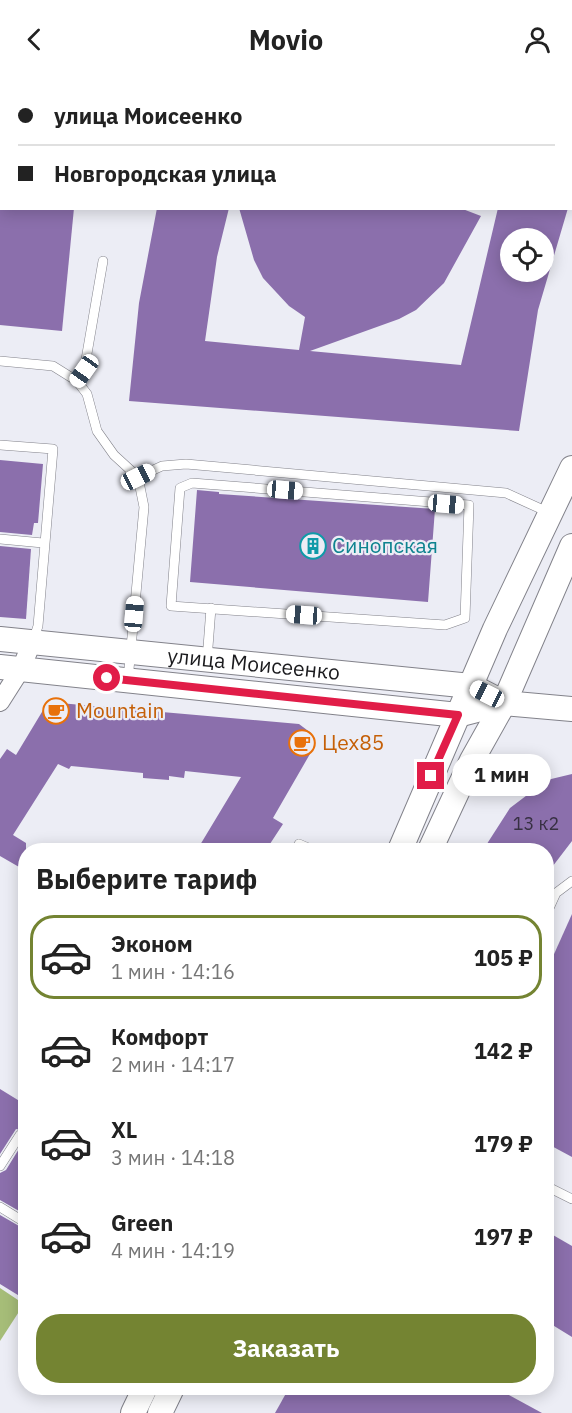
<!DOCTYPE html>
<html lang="ru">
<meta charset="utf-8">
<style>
:root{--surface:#fff;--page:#f6f6f6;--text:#222;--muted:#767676;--line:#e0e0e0;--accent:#748432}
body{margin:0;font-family:"IBM Plex Sans",sans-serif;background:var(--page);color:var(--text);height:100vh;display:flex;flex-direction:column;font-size:22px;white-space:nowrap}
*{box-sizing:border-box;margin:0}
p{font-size:20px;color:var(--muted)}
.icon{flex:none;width:33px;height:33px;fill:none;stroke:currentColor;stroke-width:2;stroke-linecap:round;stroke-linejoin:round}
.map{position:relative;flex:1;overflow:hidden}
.side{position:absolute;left:18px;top:765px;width:536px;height:552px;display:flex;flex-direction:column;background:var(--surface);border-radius:24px;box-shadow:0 3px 15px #0003}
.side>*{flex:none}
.guide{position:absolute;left:0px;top:0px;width:573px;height:132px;box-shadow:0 3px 15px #0003;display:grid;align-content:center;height:132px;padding:0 18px;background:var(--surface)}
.buttons{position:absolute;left:500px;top:150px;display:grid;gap:12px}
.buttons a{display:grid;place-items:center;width:54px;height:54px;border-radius:50%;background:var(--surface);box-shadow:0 3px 15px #0003;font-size:30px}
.end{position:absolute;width:27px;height:27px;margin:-14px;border:8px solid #e11d48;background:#fff;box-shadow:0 0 0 3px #fff}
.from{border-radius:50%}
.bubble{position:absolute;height:42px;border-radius:21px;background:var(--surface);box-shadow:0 3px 15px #0003;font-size:20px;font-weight:700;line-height:42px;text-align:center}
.car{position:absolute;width:18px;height:36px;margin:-18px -9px;border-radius:8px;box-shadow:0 0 4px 2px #0007;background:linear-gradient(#fff 24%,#345 0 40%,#fff 0 76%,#345 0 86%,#fff 0)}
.guide b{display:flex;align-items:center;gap:21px;height:57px;font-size:22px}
.guide b+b{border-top:2px solid var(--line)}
.guide i{width:15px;height:15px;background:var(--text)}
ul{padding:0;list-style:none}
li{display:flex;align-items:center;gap:18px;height:84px;margin:0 12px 9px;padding:0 6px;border:3px solid transparent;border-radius:24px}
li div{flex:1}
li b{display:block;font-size:22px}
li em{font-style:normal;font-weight:700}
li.active{border-color:var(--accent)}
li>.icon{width:54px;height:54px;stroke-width:1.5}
h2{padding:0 18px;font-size:27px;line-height:72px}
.button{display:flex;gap:12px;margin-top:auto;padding:12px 18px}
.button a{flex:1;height:69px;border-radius:24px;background:var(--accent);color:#fff;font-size:24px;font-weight:700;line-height:69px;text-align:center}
header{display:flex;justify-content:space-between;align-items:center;height:78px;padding:0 18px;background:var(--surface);font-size:27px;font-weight:700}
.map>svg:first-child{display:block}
.forest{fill:#a6bd78}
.building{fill:#8b6fac;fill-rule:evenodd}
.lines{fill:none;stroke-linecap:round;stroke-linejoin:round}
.service-casing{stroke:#82828a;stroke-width:10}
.minor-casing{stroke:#82828a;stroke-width:20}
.tertiary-casing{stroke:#82828a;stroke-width:26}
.service{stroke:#fff;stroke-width:9}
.minor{stroke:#fff;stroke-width:18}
.tertiary{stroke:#fff;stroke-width:24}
.route{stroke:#e11d48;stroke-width:8}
.labels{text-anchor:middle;stroke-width:4.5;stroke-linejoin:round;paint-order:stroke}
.number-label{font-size:18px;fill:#373042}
.culture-label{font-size:21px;fill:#0d838f;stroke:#ecedf5;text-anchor:start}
.street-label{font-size:21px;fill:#1b1b1e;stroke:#ecedf5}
.food-label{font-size:21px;fill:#c56008;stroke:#ecedf5;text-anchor:start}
</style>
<header><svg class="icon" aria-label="back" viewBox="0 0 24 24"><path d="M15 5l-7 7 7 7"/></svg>Movio<svg class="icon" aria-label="person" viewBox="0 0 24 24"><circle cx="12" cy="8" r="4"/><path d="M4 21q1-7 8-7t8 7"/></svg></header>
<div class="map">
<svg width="572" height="1335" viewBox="0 0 572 1335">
<rect width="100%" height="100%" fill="#ecedf5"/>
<path class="forest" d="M 0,1210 L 24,1226 L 0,1263 Z"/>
<g class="building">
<path d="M 0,130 L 74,130 L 62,253 L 0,247 Z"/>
<path d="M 157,130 L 229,130 L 217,179 L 205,263 L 299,272 L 305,239 L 289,228 L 263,200 L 254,182 L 239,130 L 460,130 L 481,138 L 444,205 L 416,232 L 399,241 L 310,273 L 461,287 L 498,130 L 568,130 L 538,232 L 519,353 L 129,323 L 139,225 ZM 510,160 L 543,160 L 543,194 L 510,194 Z"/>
<path d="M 0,382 L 43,386 L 38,445 L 34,445 L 32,457 L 0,454 Z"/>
<path d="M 197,412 L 219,414 L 219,416 L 435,431 L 428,524 L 190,504 Z"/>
<path d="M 0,468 L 31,471 L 26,541 L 0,539 Z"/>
<path d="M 48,624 L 299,646 L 311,655 L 314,669 L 273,740 L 283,746 L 266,772 L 197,772 L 241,699 L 185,693 L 184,700 L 169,698 L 169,702 L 143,700 L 143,695 L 71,688 L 69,691 L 58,686 L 13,757 L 26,765 L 26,793 L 0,778 L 0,681 L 7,671 L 16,677 Z"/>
<path d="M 572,696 L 572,763 L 546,797 L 546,772 L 483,772 L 510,730 L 547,702 Z"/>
<path d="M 572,836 L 572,1079 L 546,1065 L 546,894 Z"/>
<path d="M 0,1011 L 26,1027 L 26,1053 L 16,1051 L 0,1076 Z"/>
<path d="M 22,1066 L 26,1068 L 26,1137 L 0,1122 L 0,1095 L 6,1092 Z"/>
<path d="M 0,1137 L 26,1152 L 26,1222 L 0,1206 Z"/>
<path d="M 546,1153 L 572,1168 L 572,1259 L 546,1243 Z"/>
<path d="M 289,1310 L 496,1310 L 542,1335 L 275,1335 Z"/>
</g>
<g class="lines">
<g class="service-casing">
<g id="service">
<path d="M 0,283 L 53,288 L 77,303 L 87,316 L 97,353 L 114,377 L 138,399 L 144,429 L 128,602"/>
<path d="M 77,303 L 84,293 L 103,183"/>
<path d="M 0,367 L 53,371 L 38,548 L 33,563"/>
<path d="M 138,399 L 162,388 L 186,386 L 506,415 L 550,435"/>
<path d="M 192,405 L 469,427 L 465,540 L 445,547 L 171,528 L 180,410 Z"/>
<path d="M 0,461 L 43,465"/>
<path d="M 207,582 L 211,530"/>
<path d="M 296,772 L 299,766 L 313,772"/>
<path d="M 546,837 L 556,815 L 572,803"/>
<path d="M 0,1088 L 20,1057 L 26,1061"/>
<path d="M 546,1108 L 572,1121"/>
<path d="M 0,1129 L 26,1145"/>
</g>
</g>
<g class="minor-casing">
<path id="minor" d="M 0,624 L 21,591 L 32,564"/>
</g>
<g class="tertiary-casing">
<g id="tertiary">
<path id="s1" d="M 0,561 L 471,608 L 504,625"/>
<path d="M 0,589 L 458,637 L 504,625 L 572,631"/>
<path d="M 400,772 L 495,551 L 572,390"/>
<path d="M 430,772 L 472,682 L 504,625 L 572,468"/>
<path d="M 133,1335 L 145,1310"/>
<path d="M 160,1335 L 172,1310"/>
</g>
</g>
<use href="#service" class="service"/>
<use href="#minor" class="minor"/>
<use href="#tertiary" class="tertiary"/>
</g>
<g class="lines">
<path class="route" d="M 107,600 L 458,637 L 431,698"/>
</g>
<defs>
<g id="building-ring" transform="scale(1.35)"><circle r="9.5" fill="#ecedf5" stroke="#0f9aa8" stroke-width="1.5"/><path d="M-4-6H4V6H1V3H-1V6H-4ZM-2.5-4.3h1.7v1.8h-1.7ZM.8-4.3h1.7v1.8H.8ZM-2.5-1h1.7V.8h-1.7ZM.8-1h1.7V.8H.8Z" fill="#0f9aa8"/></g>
<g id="cafe-ring" transform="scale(1.35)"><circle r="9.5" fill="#ecedf5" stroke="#e8710a" stroke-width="1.5"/><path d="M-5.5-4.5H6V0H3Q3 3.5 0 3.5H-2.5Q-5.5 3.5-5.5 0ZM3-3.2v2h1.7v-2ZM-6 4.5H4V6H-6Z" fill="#e8710a"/></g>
</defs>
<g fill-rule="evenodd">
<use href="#building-ring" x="313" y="468"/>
<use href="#cafe-ring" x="56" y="633"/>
<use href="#cafe-ring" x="302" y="665"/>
</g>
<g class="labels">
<g class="number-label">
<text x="536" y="752">13 к2</text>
</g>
<g class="culture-label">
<text x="332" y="475">Синопская</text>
</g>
<g class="street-label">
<text dy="7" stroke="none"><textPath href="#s1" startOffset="255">улица Моисеенко</textPath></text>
</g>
<g class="food-label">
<text x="76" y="640">Mountain</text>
<text x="322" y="672">Цех85</text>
</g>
</g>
</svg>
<div class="buttons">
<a><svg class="icon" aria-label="locate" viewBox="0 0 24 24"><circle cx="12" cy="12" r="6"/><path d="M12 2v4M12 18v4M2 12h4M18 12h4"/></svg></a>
</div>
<i class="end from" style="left:107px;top:600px"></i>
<i class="end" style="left:431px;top:698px"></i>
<div class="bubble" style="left:452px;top:676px;width:99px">1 мин</div>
<i class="car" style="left:84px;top:293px;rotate:215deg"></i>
<i class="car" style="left:138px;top:399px;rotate:64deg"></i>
<i class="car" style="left:285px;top:412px;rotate:95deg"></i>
<i class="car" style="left:446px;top:426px;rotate:95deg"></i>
<i class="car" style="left:134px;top:536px;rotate:5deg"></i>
<i class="car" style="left:304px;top:537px;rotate:274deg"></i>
<i class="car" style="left:487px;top:616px;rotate:297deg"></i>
<div class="guide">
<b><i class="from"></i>улица Моисеенко</b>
<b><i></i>Новгородская улица</b>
</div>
<section class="side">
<h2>Выберите тариф</h2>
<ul>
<li class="active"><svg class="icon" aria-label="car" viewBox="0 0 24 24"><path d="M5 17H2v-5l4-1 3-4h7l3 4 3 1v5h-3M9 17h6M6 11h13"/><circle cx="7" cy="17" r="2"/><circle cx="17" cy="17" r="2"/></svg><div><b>Эконом</b><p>1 мин · 14:16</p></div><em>105 ₽</em></li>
<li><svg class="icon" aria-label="car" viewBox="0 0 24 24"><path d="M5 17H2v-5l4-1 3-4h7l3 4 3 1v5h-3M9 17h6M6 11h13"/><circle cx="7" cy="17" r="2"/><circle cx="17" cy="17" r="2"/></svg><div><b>Комфорт</b><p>2 мин · 14:17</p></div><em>142 ₽</em></li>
<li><svg class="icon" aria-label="car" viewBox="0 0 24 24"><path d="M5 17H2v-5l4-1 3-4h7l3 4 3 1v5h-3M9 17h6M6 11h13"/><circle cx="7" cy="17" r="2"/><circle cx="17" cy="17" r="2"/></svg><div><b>XL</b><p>3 мин · 14:18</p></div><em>179 ₽</em></li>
<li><svg class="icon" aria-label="car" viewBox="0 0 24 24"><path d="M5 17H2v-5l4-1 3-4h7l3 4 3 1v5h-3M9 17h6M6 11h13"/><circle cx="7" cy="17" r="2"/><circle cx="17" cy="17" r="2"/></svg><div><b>Green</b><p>4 мин · 14:19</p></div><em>197 ₽</em></li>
</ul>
<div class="button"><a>Заказать</a></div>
</section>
</div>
